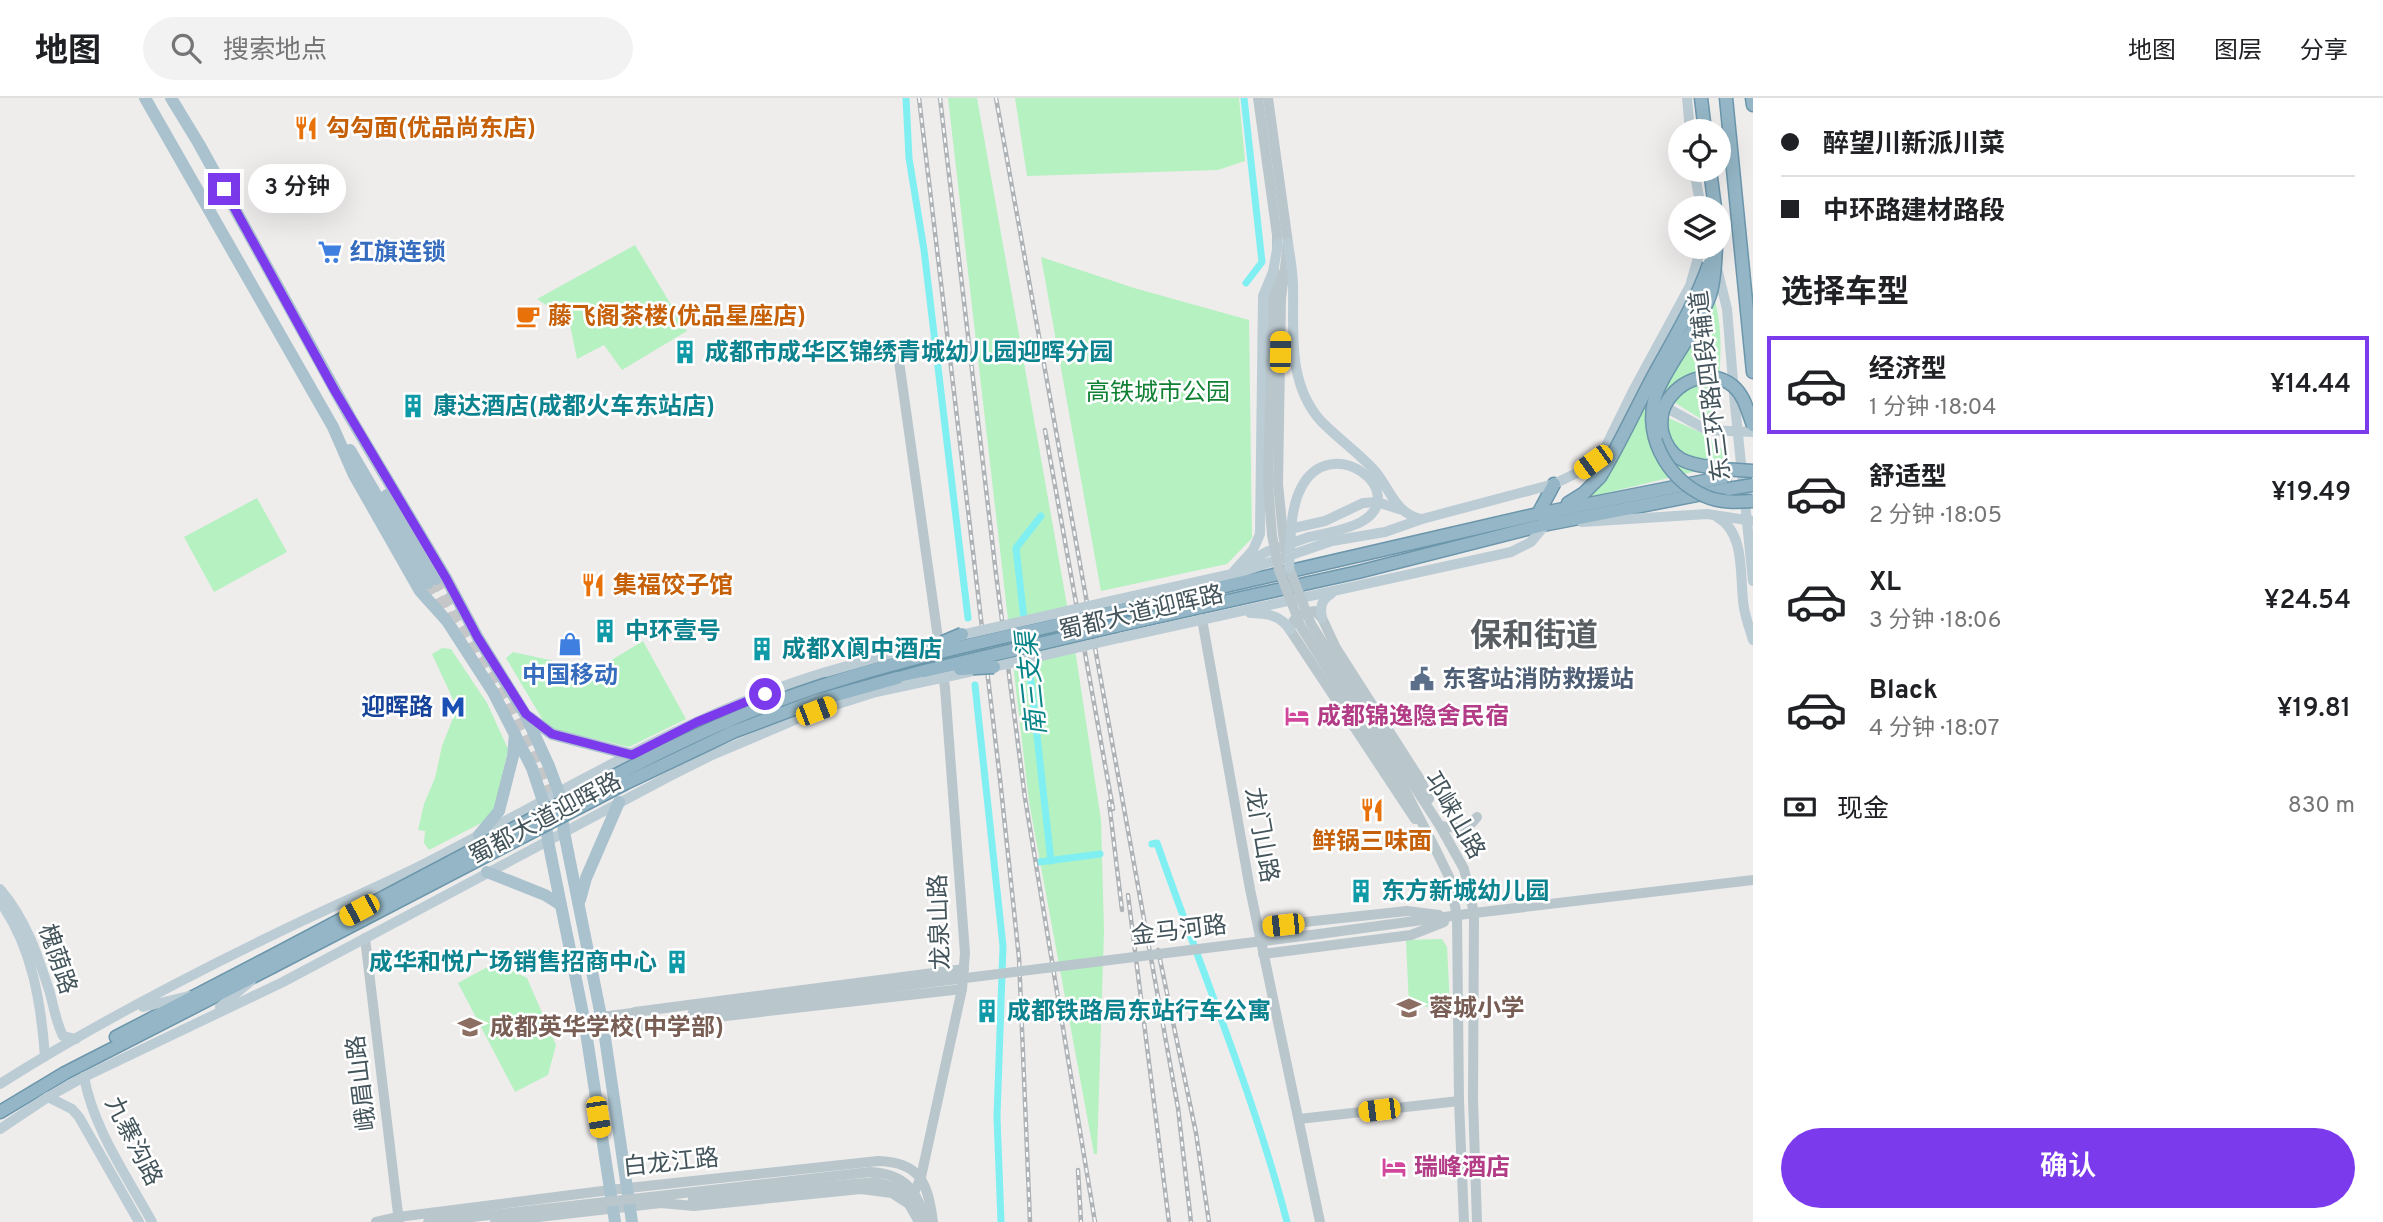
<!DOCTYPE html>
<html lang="zh">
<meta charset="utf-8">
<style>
:root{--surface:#fff;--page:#f2f2f2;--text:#202124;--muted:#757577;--line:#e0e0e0;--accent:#7c3aed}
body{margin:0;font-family:Overpass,"Noto Sans SC",sans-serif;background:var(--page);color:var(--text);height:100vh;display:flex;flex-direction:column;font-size:26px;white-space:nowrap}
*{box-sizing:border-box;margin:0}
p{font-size:23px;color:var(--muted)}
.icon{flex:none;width:38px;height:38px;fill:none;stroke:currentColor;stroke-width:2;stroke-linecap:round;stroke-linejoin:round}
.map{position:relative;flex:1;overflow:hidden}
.panel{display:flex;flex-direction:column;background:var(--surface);width:630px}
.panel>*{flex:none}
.top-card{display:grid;align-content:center;height:154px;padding:0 28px;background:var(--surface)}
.fabs{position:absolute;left:1668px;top:21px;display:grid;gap:14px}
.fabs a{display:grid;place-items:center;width:63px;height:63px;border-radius:50%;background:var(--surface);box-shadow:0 7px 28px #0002;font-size:35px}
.end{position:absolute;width:32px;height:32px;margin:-16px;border:9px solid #7c3aed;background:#fff;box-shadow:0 0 0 4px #fff}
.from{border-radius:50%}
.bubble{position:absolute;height:49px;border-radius:24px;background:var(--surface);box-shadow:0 7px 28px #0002;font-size:23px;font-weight:600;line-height:49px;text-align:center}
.car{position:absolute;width:21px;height:42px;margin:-21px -10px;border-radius:9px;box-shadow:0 0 5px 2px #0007;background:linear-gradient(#f5c518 24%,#345 0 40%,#f5c518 0 76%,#345 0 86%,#f5c518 0)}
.top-card b{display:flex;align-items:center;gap:24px;height:66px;font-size:26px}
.top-card b+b{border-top:2px solid var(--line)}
.top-card i{width:18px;height:18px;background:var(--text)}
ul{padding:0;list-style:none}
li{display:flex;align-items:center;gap:21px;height:98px;margin:0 14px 10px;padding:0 14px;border:4px solid transparent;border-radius:0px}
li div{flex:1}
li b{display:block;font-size:26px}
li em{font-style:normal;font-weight:600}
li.selected{border-color:var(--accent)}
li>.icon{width:63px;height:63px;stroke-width:1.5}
h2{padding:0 28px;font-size:32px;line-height:84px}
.pay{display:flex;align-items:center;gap:18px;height:77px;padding:0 28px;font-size:26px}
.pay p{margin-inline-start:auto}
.button{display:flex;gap:14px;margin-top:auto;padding:14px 28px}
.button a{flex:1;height:80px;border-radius:42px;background:var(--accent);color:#fff;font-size:28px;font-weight:600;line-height:80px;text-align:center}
header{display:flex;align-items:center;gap:42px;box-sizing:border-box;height:98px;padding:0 35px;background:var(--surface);border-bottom:2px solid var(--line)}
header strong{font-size:33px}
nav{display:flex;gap:38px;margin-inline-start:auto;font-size:24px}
.search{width:490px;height:63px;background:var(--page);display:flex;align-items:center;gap:18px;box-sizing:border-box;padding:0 24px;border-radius:38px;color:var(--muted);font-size:26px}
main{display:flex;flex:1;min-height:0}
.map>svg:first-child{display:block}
.green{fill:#b6f1c1}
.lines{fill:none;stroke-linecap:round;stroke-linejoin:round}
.canal{stroke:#80eff1;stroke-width:7}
.primary-tunnel{stroke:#c4c6c8;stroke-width:12;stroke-dasharray:12 6;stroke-linecap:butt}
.trunk-casing{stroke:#6b96ab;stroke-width:15}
.tertiary{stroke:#b9c7cd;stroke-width:10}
.secondary{stroke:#bbccd5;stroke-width:10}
.primary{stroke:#a9c2ce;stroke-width:12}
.trunk{stroke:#94b6c6;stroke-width:12}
.rail-casing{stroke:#aeb3b7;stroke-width:4.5}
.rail{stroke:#fff;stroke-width:2;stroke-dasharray:5;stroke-linecap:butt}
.trunk-bridge-casing{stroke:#6b96ab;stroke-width:15;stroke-linecap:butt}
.tertiary-bridge{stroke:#b9c7cd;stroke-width:10}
.secondary-bridge{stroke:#bbccd5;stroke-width:10}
.trunk-bridge{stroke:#94b6c6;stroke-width:12}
.route{stroke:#7c3aed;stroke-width:9}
.labels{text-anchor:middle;stroke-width:5;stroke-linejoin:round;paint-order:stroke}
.food-label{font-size:24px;font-weight:bold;fill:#c56008;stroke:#fff;text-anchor:start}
.shop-label{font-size:24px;font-weight:bold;fill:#366cbe;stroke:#fff;text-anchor:start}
.culture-label{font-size:24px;font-weight:bold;fill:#0d838f;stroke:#fff;text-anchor:start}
.street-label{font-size:24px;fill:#43545b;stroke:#fff}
.park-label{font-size:24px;fill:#108033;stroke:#fff}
.service-label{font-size:24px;font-weight:bold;fill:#4e5e75;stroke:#fff;text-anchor:start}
.transit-label{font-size:24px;font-weight:bold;fill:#164399;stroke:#fff;text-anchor:end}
.hotel-label{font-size:24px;font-weight:bold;fill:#b23c85;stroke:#fff;text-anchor:start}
.education-label{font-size:24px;font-weight:bold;fill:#785e54;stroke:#fff;text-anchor:start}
.water-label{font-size:26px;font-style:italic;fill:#068487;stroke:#fff}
.district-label{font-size:32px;font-weight:bold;fill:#585e62;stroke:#fff}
</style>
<header>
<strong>地图</strong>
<div class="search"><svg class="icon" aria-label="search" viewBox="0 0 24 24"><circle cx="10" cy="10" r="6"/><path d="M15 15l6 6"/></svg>搜索地点</div>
<nav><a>地图</a><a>图层</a><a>分享</a></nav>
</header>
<main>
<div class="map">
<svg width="1753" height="1124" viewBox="0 0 1753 1124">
<rect width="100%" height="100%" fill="#efecec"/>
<g class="green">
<path d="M 948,0 L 977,0 L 1076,558 L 1101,722 L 1104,833 L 1097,1056 L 1094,1056 L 1029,704 Z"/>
<path d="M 1015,0 L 1239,0 L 1245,63 L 1218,72 L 1027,78 Z"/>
<path d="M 635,147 L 687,233 L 622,272 L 604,247 L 577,261 L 569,222 L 537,201 Z"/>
<path d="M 1041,159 L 1134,190 L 1249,222 L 1252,440 L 1227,466 L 1101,493 Z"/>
<path d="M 1704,196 L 1714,199 C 1725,238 1720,276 1715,315 L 1708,321 L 1701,321 L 1653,291 L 1693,201 Z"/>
<path d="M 1644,309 L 1702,335 L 1723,352 L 1727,363 C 1687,366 1687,359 1658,335 L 1697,373 L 1590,399 L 1603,384 L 1618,361 Z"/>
<path d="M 257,400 L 287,454 L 214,494 L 184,439 Z"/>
<path d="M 643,543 L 686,621 L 629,649 L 554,631 L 544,624 L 506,560 L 513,554 L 595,572 Z"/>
<path d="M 442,550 L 451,551 L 487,605 L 508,651 L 494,713 L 487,722 L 429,752 L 424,745 L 425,733 L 418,732 L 424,706 L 435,680 L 442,648 L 457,610 L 432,556 Z"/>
<path d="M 1442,841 L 1447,849 L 1450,908 L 1409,909 L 1406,842 Z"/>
<path d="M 495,865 L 527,880 L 556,947 L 548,977 L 515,994 L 458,885 Z"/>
</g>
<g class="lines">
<g class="canal">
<path d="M 906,0 L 909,60 L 924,152 L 968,520"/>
<path d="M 1244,0 L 1262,164 L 1246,185"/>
<path d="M 1041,418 L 1016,450 L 1051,763"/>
<path d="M 975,587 L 1003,848 L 997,1019 L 1001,1124"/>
<path d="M 1152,746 L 1157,745 C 1201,872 1253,994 1287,1124"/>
<path d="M 1039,764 L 1100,756"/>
</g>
<g class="primary-tunnel">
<path d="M 436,481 C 479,554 529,625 552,707"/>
<path d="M 428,485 L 449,521"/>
</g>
<g class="trunk-casing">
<g id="trunk">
<path d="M 1701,0 L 1705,33"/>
<path d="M 1726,0 L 1753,274"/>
<path d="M 1752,0 L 1753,7"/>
<path d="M 1710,72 L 1715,110"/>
<path d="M 1662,334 C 1671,367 1693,366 1723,371"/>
<path d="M 1568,405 L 1584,395 L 1600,379"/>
<path d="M 1538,416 L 1554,386"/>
<path d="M 1113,514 L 1538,416 L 1725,379"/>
<path d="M 1116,528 L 1358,474 L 1543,427 L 1728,391"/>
<path d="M 888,583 L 924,573"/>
<path d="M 116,939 L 268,860"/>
<path d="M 0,1014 L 65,975 L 272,869"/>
</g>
</g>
<g class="tertiary">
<path d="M 1258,0 L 1277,137 L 1277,152"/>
<path d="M 1268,0 L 1288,145 L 1281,201"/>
<path d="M 1273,201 L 1275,174"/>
<path d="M 899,263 L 945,590 L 965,855 L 962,891 L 921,1079 L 909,1106"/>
<path d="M 1202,521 L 1250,791 L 1320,1124"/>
<path d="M 1355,597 L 1440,728 L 1464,771 L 1474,815 L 1473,1001 L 1477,1124"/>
<path d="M 1348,603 L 1403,688 L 1435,750 L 1450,781 L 1457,819 L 1459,1003 L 1464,1124"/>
<path d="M 1415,721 L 1290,532 C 1293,518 1301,515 1315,513 L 1322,520 L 1336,550 L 1421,683 L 1429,701"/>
<path d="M 1440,728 C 1457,730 1466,734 1477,719"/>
<path d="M 1258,829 L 1407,813 L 1439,817"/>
<path d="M 1319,836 L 1474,815 L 1753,782"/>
<path d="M 365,840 L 399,1124"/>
<path d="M 1263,856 L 1411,837 L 1444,824"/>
<path d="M 635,914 L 964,871"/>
<path d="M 601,919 L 640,914"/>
<path d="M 629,929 L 962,891"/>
<path d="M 604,933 L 634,928"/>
<path d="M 1299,1021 L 1459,1003"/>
<path d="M 376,1124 L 398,1119 L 610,1092 L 878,1063 C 921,1064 928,1086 933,1124"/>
<path d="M 495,1124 L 661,1105 L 694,1108 L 861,1091 L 892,1095 L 909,1106 L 919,1124"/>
</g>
<g class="secondary">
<path d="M 1687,0 L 1690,33"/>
<path d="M 1694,72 L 1701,110"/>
<path d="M 1288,145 C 1290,159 1293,174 1293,188 C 1294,234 1287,284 1320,322 C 1337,340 1358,354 1375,373 C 1390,391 1396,417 1422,421"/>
<path d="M 1717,170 L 1727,211 L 1735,307 L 1753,483"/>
<path d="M 1658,305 L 1707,332 L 1753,334"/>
<path d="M 1717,419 C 1747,435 1739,482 1744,510 C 1746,521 1750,532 1753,542"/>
<path d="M 1582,424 L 1707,416 L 1753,423"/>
<path d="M 1285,432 L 1325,423 L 1363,405 L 1377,404 L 1402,412"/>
<path d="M 1245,467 L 1266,454 L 1309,439"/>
<path d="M 1234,473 L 1253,452 L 1260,436 L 1263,198 L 1273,174 L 1278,146"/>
<path d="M 1111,503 L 1241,474 L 1332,443 L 1385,434 L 1422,421 L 1554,386 L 1581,373 L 1593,364 L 1605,350 L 1633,293 L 1690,188 L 1701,149"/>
<path d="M 1250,515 C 1267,516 1280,516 1290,532"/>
<path d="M 1322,520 C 1320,509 1321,502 1331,496"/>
<path d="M 1119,540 L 1511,454 L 1531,444 L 1545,427"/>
<path d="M 0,791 C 26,821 38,858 50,895 C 54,910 56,924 63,938 L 76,941"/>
<path d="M 0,804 C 32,848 41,905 45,958"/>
<path d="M 143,909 L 189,898"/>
<path d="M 220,909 L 251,883"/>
<path d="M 84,979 C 94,1032 127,1078 152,1124"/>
<path d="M 0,986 C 96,925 199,872 302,823 C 342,804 382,787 422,767 C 554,700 683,617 826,574"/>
<path d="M 48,999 L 72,1011 L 79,1019 L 139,1124"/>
<path d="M 0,1031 L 48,999 L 84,979 L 283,884 L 668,679 L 710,658 L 816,613"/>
</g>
<g class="primary">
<path d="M 145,0 L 333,329 L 354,377 L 420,493 L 447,523 L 493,594 L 532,670 L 543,703 L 548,743 L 584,921 L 615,1124"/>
<path d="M 171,0 L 199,46 L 350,319 L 446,480 L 478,540 L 525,616 L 549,668 L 559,695 L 564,734 L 604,933 L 632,1124"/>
<path d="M 350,352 L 428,485"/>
<path d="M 387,397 L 436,481"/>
<path d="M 529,619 L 552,636 L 632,657"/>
<path d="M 479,737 L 499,713 L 513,658 L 515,636"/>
<path d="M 487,774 L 545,797 L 561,807"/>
<path d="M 580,802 L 586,780 L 619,704"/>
</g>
<use href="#trunk" class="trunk"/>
<g class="rail-casing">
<g id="rail">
<path d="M 919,0 L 1000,681 L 1019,860 L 1030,1124"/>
<path d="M 940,0 L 996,476 L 1025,700 L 1095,1124"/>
<path d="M 996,0 L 1178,1010 L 1191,1124"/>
<path d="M 1045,332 L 1113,711"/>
<path d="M 1109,704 L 1122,812"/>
<path d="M 1128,797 L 1169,1124"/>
<path d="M 1158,852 L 1196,1035 L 1209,1124"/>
<path d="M 1078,1072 L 1081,1124"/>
</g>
</g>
<use href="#rail" class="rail"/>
<g class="trunk-bridge-casing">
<g id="trunk-bridge">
<path d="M 1716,149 C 1715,164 1715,182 1710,197 C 1698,231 1673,258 1658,291 C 1640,333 1666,381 1705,398 C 1720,405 1737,404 1753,403"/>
<path d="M 1662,334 C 1661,327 1661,319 1663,312 C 1673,284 1709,268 1733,288 C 1744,297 1748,314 1753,327"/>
<path d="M 1723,371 L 1753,373"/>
<path d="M 1600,379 C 1621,344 1637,308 1656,273 C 1676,237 1696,204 1709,166"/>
<path d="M 1728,391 L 1753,387"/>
<path d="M 929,550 L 962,536"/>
<path d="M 960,571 L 994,569"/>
<path d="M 924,573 L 1116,528"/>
<path d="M 268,860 C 366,808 464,756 562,705 C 629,670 697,634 767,607 C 879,564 997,541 1113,514"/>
<path d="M 272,869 L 626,685 L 733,634 L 815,603 L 897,580"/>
</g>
</g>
<g class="tertiary-bridge">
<path d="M 1273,201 L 1268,385 L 1272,437 L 1279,472 L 1301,529 L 1348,603"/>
<path d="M 1281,201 L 1278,386 L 1283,436 L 1289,470 L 1311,526 L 1355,597"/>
<path d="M 693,914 L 1319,836"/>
<path d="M 693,1101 L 876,1084 L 904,1092 L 911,1099"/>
<path d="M 428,1124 L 870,1074 C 905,1076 917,1092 926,1124"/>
</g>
<g class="secondary-bridge">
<path d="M 1289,470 C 1291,445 1289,413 1301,390 C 1331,331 1413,395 1361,424 C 1346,432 1326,435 1309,439"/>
<path d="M 957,538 L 1111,503"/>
<path d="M 989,570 L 1119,540"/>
<path d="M 826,574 L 938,542"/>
<path d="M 816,613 L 876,594 L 969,574"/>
</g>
<use href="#trunk-bridge" class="trunk-bridge"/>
</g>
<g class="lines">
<path class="route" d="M 224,91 L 335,293 L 446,480 L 478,540 L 526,616 L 552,636 L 632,657 L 697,624 L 765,596"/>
</g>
<defs>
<g id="restaurant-bare" transform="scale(1.89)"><path d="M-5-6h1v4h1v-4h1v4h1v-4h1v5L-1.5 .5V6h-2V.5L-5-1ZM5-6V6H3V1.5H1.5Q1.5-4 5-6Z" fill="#e8710a" stroke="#fff" stroke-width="2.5" paint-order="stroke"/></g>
<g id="supermarket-bare" transform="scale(1.89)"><path d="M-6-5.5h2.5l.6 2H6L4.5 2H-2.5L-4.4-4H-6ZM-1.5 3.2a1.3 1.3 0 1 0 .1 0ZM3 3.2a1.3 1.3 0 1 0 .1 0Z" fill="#3f7fe0" stroke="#fff" stroke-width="2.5" paint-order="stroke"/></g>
<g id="cafe-bare" transform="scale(1.89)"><path d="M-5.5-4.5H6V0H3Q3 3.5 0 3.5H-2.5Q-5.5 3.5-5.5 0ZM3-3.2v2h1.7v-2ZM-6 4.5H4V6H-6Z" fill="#e8710a" stroke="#fff" stroke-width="2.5" paint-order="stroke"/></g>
<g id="building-bare" transform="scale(1.89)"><path d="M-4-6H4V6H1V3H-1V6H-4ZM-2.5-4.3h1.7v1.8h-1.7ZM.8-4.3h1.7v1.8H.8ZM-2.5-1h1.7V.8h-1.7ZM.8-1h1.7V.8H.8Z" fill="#0f9aa8" stroke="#fff" stroke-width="2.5" paint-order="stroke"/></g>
<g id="shop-bare" transform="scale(1.89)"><path d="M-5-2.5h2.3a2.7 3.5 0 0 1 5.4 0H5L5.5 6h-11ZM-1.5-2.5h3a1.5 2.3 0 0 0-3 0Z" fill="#3f7fe0" stroke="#fff" stroke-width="2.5" paint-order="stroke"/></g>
<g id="civic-bare" transform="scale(1.89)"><path d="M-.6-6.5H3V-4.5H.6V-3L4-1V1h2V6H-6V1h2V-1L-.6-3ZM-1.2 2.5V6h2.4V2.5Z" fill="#5c6f8a" stroke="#fff" stroke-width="2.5" paint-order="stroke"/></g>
<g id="metro-bare" transform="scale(1.89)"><path d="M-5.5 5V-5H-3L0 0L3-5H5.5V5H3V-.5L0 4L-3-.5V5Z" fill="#1a4fb4" stroke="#fff" stroke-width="2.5" paint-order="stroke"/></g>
<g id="hotel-bare" transform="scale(1.89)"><path d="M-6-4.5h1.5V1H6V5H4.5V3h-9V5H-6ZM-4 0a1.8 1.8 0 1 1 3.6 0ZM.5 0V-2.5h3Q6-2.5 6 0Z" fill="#d1479c" stroke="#fff" stroke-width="2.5" paint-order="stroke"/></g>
<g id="school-bare" transform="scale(1.89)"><path d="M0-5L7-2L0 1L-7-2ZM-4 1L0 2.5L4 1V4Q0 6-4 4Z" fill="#8d6e63" stroke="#fff" stroke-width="2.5" paint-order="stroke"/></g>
</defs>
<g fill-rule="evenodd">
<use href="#restaurant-bare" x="306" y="30"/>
<use href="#supermarket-bare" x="330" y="154"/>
<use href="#cafe-bare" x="528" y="218"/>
<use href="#building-bare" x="685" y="254"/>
<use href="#building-bare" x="413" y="308"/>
<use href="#restaurant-bare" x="593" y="487"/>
<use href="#building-bare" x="605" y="533"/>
<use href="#shop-bare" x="570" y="546"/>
<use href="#building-bare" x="762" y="551"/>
<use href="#civic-bare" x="1422" y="581"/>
<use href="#metro-bare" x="453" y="609"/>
<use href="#hotel-bare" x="1297" y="618"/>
<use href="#restaurant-bare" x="1372" y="712"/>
<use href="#building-bare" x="1361" y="793"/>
<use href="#building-bare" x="677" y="864"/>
<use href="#school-bare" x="1409" y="910"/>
<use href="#building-bare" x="987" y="913"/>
<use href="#school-bare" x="470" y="929"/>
<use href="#hotel-bare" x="1394" y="1069"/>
</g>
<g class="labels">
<g class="food-label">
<text x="326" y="38">勾勾面(优品尚东店)</text>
<text x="548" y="226">藤飞阁茶楼(优品星座店)</text>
<text x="613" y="495">集福饺子馆</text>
<text x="1372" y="751" text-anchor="middle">鲜锅三味面</text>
</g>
<g class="shop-label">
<text x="350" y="162">红旗连锁</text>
<text x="570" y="585" text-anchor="middle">中国移动</text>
</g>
<g class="culture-label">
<text x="705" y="262">成都市成华区锦绣青城幼儿园迎晖分园</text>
<text x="433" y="316">康达酒店(成都火车东站店)</text>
<text x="625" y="541">中环壹号</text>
<text x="782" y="559">成都X阆中酒店</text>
<text x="1381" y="801">东方新城幼儿园</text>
<text x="657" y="872" text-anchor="end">成华和悦广场销售招商中心</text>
<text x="1007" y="921">成都铁路局东站行车公寓</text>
</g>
<g class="street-label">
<text transform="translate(1710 288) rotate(-97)" y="8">东三环路四段辅道</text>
<text transform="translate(1141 514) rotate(-13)" y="8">蜀都大道迎晖路</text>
<text transform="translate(1455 717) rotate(60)" y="8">邛崃山路</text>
<text transform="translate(545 720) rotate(-28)" y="8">蜀都大道迎晖路</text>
<text transform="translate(1262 737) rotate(80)" y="8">龙门山路</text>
<text transform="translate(939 824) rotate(-92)" y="8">龙泉山路</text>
<text transform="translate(1179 832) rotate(-7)" y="8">金马河路</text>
<text transform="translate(58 861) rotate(71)" y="8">槐荫路</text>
<text transform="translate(361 985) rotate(-97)" y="8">峨眉山路</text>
<text transform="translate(134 1043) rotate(63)" y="8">九寨沟路</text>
<text transform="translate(671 1064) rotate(-6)" y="8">白龙江路</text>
</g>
<g class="park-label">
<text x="1158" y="302">高铁城市公园</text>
</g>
<g class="service-label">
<text x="1442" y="589">东客站消防救援站</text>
</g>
<g class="transit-label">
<text x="433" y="617">迎晖路</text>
</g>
<g class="hotel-label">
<text x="1317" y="626">成都锦逸隐舍民宿</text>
<text x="1414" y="1077">瑞峰酒店</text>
</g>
<g class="education-label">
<text x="1429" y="918">蓉城小学</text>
<text x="490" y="937">成都英华学校(中学部)</text>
</g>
<g class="water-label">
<text transform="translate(1031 586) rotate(-96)" y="9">南三支渠</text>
</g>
<g class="district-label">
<text x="1534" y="548">保和街道</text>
</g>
</g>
</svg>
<div class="fabs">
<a><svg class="icon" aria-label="locate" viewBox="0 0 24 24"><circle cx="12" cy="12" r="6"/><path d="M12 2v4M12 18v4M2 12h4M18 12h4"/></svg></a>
<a><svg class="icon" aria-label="layers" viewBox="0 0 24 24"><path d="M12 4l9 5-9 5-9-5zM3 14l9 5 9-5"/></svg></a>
</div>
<i class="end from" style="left:765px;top:596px"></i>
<i class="end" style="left:224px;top:91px"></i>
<div class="bubble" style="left:248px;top:66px;width:98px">3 分钟</div>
<i class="car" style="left:1280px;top:254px;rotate:1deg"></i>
<i class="car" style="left:1593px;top:364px;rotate:234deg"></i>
<i class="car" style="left:816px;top:613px;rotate:69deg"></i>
<i class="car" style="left:359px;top:812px;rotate:242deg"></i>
<i class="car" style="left:1283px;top:827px;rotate:264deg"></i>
<i class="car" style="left:1379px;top:1012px;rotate:263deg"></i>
<i class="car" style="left:598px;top:1019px;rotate:171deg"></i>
</div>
<section class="panel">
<div class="top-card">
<b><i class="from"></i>醉望川新派川菜</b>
<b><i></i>中环路建材路段</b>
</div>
<h2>选择车型</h2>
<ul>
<li class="selected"><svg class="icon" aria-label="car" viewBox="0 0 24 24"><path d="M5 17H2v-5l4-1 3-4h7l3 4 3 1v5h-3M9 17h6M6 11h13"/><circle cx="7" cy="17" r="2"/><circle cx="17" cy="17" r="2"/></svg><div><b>经济型</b><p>1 分钟 · 18:04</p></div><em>¥14.44</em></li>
<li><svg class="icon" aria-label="car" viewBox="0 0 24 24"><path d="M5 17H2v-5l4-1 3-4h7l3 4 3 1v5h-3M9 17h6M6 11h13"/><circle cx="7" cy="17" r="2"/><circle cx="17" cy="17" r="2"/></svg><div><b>舒适型</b><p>2 分钟 · 18:05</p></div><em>¥19.49</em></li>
<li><svg class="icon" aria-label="car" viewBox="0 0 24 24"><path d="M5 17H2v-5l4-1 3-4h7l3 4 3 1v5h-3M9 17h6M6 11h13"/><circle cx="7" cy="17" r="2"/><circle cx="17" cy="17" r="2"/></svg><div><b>XL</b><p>3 分钟 · 18:06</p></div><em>¥24.54</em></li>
<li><svg class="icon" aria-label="car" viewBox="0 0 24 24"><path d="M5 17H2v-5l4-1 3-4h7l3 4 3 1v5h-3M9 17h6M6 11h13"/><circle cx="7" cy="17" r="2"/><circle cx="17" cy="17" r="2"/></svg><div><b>Black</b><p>4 分钟 · 18:07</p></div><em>¥19.81</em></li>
</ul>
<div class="pay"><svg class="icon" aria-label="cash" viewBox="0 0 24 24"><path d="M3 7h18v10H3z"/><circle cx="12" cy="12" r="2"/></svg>现金<p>830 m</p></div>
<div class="button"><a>确认</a></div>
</section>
</main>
